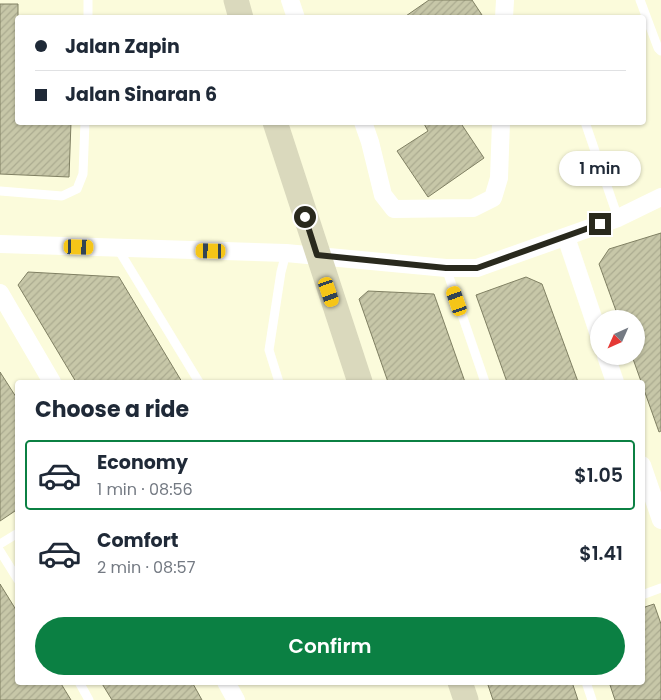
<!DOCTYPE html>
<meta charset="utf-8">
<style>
:root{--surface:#fff;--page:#f2f2f3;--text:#1f2937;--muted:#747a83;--line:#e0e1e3;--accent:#0b8043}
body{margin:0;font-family:Poppins,sans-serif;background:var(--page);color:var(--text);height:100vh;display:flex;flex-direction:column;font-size:19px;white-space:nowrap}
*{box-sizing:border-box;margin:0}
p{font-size:16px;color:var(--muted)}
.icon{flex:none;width:28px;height:28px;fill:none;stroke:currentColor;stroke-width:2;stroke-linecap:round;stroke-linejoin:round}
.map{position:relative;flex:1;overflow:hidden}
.drawer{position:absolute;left:15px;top:380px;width:630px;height:305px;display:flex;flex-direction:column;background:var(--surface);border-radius:5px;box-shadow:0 1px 4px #0004}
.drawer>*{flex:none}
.banner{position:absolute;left:15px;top:15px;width:631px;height:110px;border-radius:5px;box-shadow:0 1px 4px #0004;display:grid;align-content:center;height:110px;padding:0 20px;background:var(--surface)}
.needle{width:32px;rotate:225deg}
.buttons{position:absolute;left:590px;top:310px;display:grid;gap:10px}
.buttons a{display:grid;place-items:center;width:55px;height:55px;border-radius:50%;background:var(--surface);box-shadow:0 1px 4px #0004;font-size:25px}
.end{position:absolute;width:22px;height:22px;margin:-11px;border:6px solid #29291d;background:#fff;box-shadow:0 0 0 2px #fff}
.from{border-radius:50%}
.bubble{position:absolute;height:35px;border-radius:18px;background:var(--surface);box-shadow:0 1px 4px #0004;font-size:16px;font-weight:600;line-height:35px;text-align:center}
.car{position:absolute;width:15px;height:30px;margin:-15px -8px;border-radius:6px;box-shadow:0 0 4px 1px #0007;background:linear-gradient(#f5c518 24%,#345 0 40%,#f5c518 0 76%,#345 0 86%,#f5c518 0)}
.banner b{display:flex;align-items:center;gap:18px;height:48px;font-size:19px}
.banner b+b{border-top:1px solid var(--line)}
.banner i{width:12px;height:12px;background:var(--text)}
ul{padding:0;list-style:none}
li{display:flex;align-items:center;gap:15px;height:70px;margin:0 10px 8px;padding:0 10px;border:2px solid transparent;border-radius:5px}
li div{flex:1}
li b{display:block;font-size:19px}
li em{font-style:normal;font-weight:600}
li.current{border-color:var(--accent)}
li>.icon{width:45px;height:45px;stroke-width:1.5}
h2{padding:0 20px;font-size:22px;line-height:60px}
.action{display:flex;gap:10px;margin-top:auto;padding:10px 20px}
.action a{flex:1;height:58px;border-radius:30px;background:var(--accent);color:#fff;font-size:20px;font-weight:600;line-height:58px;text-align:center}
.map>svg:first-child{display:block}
.building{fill:url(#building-hatch);stroke:#808063}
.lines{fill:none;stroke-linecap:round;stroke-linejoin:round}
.lane{stroke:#fff;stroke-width:9}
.street{stroke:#fff;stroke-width:18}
.secondary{stroke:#dad9bd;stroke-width:25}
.route{stroke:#29291d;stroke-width:6}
</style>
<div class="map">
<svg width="661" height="700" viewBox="0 0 661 700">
<defs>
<pattern id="building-hatch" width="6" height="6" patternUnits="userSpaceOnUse" patternTransform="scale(1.25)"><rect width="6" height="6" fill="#c7c7a8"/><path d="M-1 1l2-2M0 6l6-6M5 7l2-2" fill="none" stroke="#abab90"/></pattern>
</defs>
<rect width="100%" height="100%" fill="#fbfbdb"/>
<g class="building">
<path d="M 429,0 L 472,0 L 484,18 L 403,18 Z"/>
<path d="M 0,4 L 18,4 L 18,122 L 71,122 L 69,177 L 0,174 Z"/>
<path d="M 423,122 L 460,122 L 484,158 L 428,197 L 397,151 L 428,131 Z"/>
<path d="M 661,233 L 661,431 L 659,432 L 632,356 L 636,356 L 636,319 L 619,319 L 599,264 L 609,249 Z"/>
<path d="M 28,272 L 119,277 L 182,382 L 76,382 L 18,285 Z"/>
<path d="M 526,277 L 542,284 L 578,382 L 507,382 L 476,295 Z"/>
<path d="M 368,291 L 434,294 L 465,382 L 388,382 L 359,299 Z"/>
<path d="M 0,372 L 18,400 L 18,509 L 0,521 Z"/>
<path d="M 0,584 L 18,613 L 18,682 L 60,682 L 71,700 L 0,700 Z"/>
<path d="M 654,604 L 661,624 L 661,700 L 615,700 L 609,682 L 642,682 L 642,608 Z"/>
<path d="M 101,682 L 192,682 L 202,700 L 112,700 Z"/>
<path d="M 487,682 L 572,682 L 578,700 L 493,700 Z"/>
</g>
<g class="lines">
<g class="lane">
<path d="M 640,0 L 658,48 L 661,51"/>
<path d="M 88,18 L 88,0"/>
<path d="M 585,122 L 618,218"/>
<path d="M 0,191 L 62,196 L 77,189 L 83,174 L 85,122"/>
<path d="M 118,249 L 199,382"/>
<path d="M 446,268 L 485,382"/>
<path d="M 279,382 L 269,350 L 281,272 L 286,253"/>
<path d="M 0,544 L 18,533"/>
<path d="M 0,551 L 18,580"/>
<path d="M 642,595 L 661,588"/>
<path d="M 79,682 L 89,700"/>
<path d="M 586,682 L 592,700"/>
</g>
<g class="street">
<path d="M 290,0 L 296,18"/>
<path d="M 504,18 L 505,0"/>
<path d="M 363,122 L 370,142 L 383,195 L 394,209 L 473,208 L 493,198 L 499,178 L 501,122"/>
<path d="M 566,237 L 599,335"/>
<path d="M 0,244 L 286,253 L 446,268 L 477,268 L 618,218 L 661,197"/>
<path d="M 0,293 L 52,382"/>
<path d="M 606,356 L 615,382"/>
<path d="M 642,465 L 661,520"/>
<path d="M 226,682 L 236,700"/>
</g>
<g class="secondary">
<path d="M 236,0 L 241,18"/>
<path d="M 275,122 L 360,382"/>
<path d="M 460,682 L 466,700"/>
</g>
</g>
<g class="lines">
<path class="route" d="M 305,217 L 317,255 L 446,268 L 477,268 L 600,224"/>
</g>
</svg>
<div class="buttons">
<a><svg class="needle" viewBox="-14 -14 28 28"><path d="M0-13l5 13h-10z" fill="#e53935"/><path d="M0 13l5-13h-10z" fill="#747a83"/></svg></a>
</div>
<i class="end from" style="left:305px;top:217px"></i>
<i class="end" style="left:600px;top:224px"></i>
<div class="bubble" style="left:559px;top:151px;width:82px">1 min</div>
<i class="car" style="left:79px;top:247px;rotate:92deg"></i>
<i class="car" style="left:211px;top:251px;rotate:271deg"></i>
<i class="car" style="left:329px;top:292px;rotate:161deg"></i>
<i class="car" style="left:457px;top:301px;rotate:341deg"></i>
<div class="banner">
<b><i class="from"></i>Jalan Zapin</b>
<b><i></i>Jalan Sinaran 6</b>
</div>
<section class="drawer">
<h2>Choose a ride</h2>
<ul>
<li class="current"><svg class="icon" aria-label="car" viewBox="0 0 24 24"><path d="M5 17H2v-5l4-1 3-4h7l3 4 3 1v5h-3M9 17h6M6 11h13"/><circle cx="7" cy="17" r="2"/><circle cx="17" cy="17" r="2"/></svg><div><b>Economy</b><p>1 min · 08:56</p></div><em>$1.05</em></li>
<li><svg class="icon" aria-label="car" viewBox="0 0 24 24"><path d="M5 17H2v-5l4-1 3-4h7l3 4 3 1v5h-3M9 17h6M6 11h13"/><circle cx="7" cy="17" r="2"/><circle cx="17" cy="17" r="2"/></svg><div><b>Comfort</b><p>2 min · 08:57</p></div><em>$1.41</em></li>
</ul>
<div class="action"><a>Confirm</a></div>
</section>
</div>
